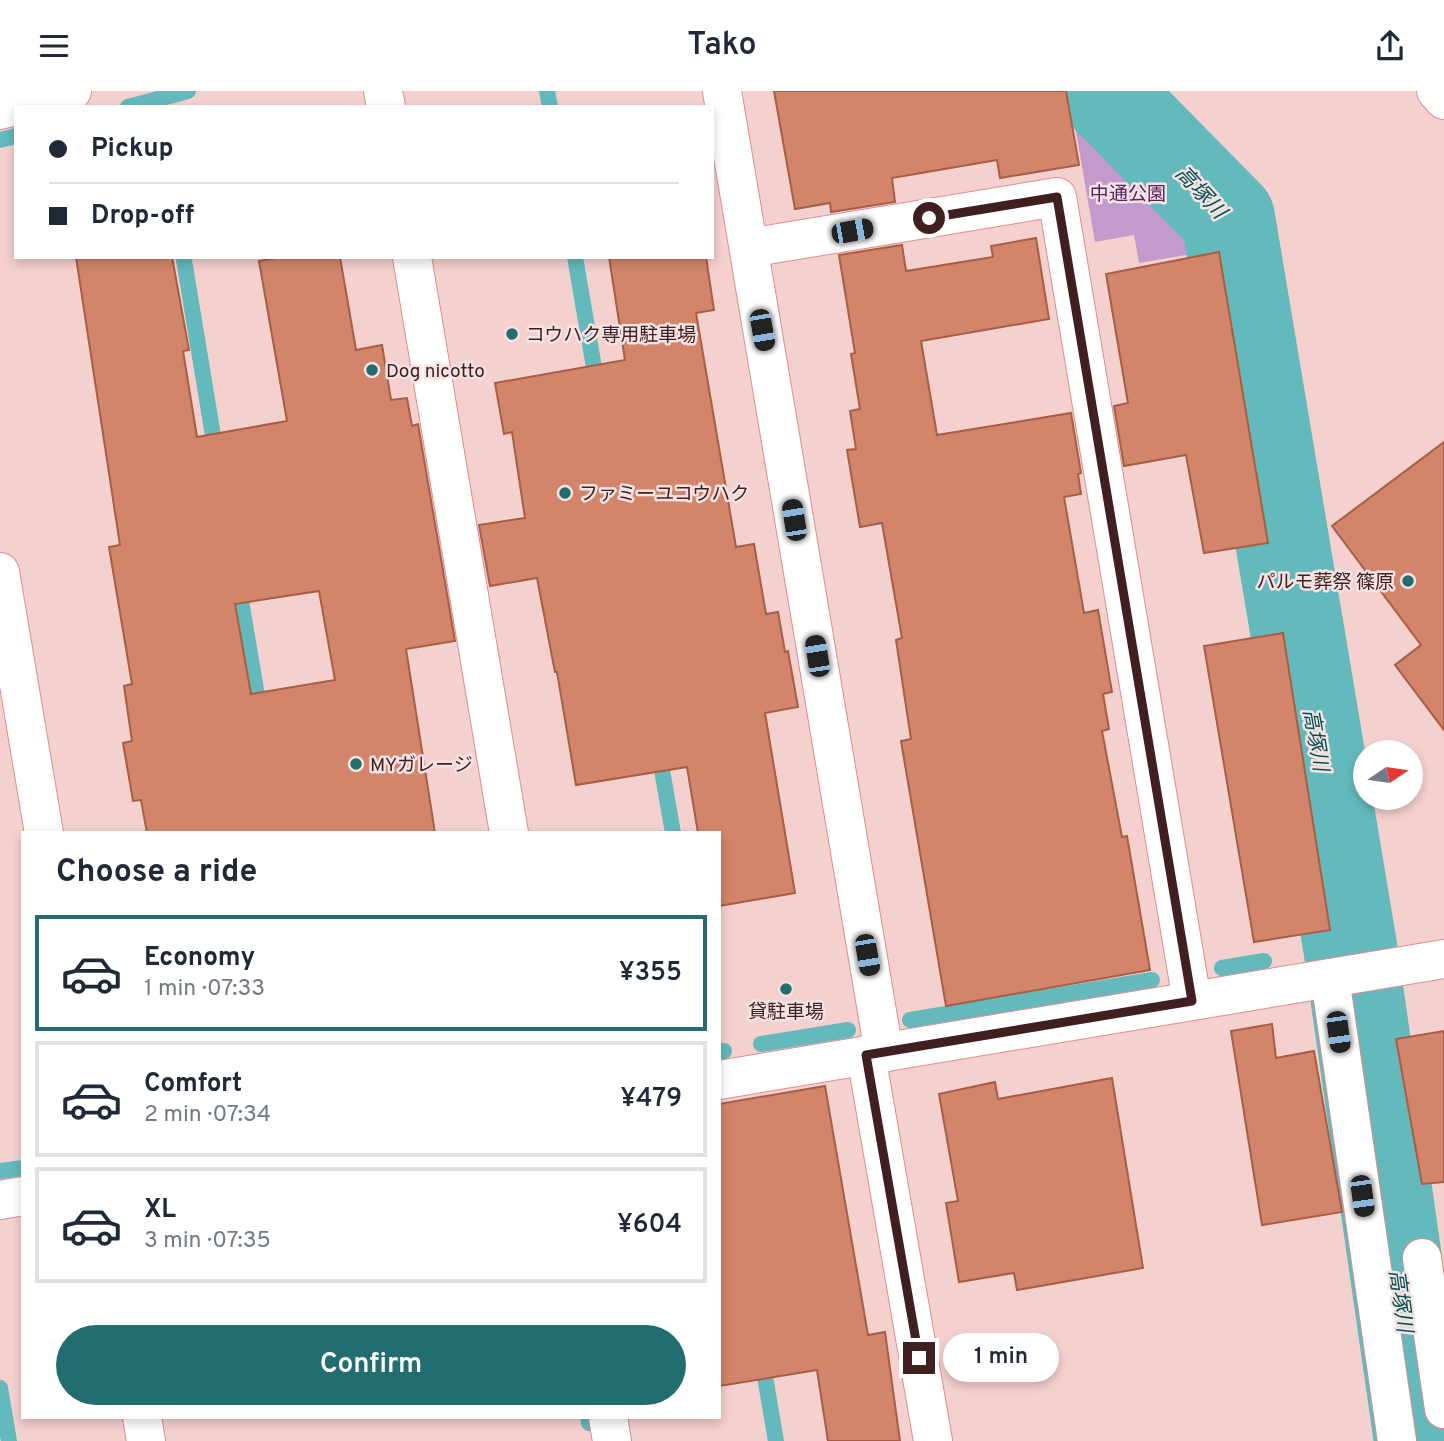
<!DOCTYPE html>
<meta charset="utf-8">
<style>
:root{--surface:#fff;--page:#f6f6f7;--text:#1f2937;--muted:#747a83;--line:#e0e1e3;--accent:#216d70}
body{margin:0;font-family:Overpass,"Noto Sans JP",sans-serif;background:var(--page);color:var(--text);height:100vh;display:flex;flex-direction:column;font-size:26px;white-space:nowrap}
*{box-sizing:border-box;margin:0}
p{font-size:23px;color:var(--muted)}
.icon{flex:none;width:38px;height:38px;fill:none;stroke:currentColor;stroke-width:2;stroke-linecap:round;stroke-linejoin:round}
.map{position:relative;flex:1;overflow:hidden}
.details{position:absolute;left:21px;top:740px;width:700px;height:588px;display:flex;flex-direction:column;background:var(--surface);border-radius:0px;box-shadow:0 4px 10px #0003}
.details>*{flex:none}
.hud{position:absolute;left:14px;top:14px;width:700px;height:154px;border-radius:0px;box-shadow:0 4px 10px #0003;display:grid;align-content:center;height:154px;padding:0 35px;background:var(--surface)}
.needle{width:46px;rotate:77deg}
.fabs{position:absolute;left:1353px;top:649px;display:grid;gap:14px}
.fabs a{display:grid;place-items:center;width:70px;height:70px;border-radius:50%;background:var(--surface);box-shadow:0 4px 10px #0003;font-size:35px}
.end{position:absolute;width:32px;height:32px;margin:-16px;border:9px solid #401f20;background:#fff;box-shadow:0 0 0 4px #fff}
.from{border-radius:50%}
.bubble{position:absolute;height:49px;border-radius:24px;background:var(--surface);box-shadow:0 4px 10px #0003;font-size:23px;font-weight:600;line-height:49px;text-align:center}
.car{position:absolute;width:21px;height:42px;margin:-21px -10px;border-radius:9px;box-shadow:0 0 5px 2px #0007;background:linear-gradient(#222 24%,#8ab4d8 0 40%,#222 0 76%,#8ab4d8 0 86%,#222 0)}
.hud b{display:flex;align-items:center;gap:24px;height:66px;font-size:26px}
.hud b+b{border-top:2px solid var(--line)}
.hud i{width:18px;height:18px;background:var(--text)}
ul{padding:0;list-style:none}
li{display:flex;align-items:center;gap:21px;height:116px;margin:0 14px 10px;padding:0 21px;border:4px solid var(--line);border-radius:0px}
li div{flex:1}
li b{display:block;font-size:26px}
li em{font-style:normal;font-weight:600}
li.on{border-color:var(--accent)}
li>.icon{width:63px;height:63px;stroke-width:1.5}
h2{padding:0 35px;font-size:32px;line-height:84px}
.primary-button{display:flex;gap:14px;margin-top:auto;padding:14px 35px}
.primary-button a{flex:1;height:80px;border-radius:42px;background:var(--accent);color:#fff;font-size:28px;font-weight:600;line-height:80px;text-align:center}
header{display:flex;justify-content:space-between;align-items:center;height:91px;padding:0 35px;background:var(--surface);font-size:32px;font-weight:600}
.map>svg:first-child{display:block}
.green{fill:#c29acb}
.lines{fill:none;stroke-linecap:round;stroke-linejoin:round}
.stream{stroke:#64b9bd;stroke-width:16}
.river{stroke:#64b9bd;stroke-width:94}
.building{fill:#d2856b;stroke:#a75e45;stroke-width:2;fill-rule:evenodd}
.street-casing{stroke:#df8c8c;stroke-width:40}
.highway-casing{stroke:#df8c8c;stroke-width:40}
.street{stroke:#fff;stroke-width:38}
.highway{stroke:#fff;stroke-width:38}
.route{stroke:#401f20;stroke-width:9}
.poi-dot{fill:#216d70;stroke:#f5e2e2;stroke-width:2.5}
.labels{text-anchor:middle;stroke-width:5;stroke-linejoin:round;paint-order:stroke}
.park-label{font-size:19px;fill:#54235f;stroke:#f5e2e2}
.poi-label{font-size:19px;fill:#401f20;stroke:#f5e2e2;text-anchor:start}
.water-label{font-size:21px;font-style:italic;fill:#005154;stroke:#f5e2e2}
</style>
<header><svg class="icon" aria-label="menu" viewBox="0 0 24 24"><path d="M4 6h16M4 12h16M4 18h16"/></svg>Tako<svg class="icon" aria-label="share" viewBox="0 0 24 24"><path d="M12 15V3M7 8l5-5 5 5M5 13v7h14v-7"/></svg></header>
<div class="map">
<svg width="1444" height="1350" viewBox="0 0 1444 1350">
<rect width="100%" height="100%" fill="#f4d0cf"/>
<path class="green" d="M 1069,0 L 1086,0 L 1217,133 L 1221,158 L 1139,172 L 1134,144 L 1095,151 Z"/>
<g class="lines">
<g class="stream">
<path d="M 547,0 L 550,16"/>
<path d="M 128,16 L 188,0"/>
<path d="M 0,49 L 16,45"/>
<path d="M 575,166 L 597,294"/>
<path d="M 184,169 L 216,363"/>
<path d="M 238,492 L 260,622"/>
<path d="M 659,662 L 673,742"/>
<path d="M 1338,857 L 1350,855"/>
<path d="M 1222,877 L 1264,870"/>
<path d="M 910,929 L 1152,889"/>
<path d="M 761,953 L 848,939"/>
<path d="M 719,960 L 724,960"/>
<path d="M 0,1080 L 23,1077"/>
<path d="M 762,1268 L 776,1350"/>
<path d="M 0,1297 L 9,1350"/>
<path d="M 588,1326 L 589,1332"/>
</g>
<path class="river" d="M 1103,0 L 1228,127 L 1350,855 L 1421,1350"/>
</g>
<g class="building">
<path d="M 774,0 L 1066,0 L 1079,74 L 1000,87 L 997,69 L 892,87 L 895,111 L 831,121 L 830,112 L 795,118 Z"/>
<path d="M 1036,147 L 1049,228 L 921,250 L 937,344 L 1071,322 L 1081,382 L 1078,383 L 1081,403 L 1064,406 L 1084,522 L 1098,519 L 1112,601 L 1103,603 L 1109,638 L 1102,640 L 1122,746 L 1127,745 L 1150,879 L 946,915 L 901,650 L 911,648 L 896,549 L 902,547 L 882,432 L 860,436 L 847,359 L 856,358 L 850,320 L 860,318 L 851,263 L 855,262 L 839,164 L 902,154 L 906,180 L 993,166 L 991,155 Z"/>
<path d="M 1219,161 L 1268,452 L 1204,462 L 1186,364 L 1124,375 L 1114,315 L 1128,312 L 1106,183 Z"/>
<path d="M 76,166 L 172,166 L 189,259 L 183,260 L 197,346 L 287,330 L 259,170 L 281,166 L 340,166 L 356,259 L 382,254 L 391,309 L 407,307 L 412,335 L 418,333 L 455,550 L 406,558 L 435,742 L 147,742 L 141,709 L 133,710 L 123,652 L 132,650 L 124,595 L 132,593 L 109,456 L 120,454 ZM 319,500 L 335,589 L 251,603 L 235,513 Z"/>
<path d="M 609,166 L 706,166 L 714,219 L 696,222 L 736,456 L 754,453 L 766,523 L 778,521 L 785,561 L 788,560 L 798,616 L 765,622 L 795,802 L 719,815 L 719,742 L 698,742 L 687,676 L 576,694 L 557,581 L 555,581 L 537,487 L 490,495 L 479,434 L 525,427 L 512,341 L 504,343 L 495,292 L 625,269 Z"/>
<path d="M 1444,351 L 1444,639 L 1395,574 L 1421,554 L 1332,435 Z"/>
<path d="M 1283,542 L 1330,839 L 1254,851 L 1204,555 Z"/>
<path d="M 1272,933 L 1276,967 L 1314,960 L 1342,1121 L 1262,1134 L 1231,940 Z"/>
<path d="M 1444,940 L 1444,1091 L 1422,1093 L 1396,948 Z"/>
<path d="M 1112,987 L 1143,1177 L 1017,1199 L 1014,1182 L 959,1191 L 946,1112 L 958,1110 L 939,1003 L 995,991 L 998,1008 Z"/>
<path d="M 825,995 L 868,1244 L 885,1241 L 900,1350 L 828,1350 L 817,1279 L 719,1295 L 719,1013 Z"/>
</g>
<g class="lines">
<g class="street-casing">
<g id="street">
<path d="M 383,0 L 386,16"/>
<path d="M 722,0 L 884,962"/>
<path d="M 0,19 L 72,0"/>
<path d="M 749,157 L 1057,106 L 1192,910"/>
<path d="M 412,166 L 509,742"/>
<path d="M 0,481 L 44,742"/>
<path d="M 1330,887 L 1397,1350"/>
<path d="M 866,964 L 933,1350"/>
<path d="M 719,989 L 1444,868"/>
<path d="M 0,1109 L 23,1105"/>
<path d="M 1422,1167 L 1444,1318"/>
<path d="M 142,1326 L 146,1350"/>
<path d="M 608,1326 L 612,1350"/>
</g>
</g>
<g class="highway-casing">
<path id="highway" d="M 1436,0 L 1444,9"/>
</g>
<use href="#street" class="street"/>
<use href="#highway" class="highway"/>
</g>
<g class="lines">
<path class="route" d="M 919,1267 L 866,964 L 1192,910 L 1057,106 L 929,127"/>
</g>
<g class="poi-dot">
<circle cx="512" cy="243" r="7"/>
<circle cx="372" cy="279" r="7"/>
<circle cx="565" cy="402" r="7"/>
<circle cx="1408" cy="490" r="7"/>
<circle cx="356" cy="673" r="7"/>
<circle cx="786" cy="898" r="7"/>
</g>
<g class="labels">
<g class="park-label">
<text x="1128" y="109">中通公園</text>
</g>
<g class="poi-label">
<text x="526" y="250">コウハク専用駐車場</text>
<text x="386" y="286">Dog nicotto</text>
<text x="579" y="409">ファミーユコウハク</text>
<text x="1394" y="497" text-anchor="end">パルモ葬祭 篠原</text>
<text x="370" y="680">MYガレージ</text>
<text x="786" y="927" text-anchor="middle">貸駐車場</text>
</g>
<g class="water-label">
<text transform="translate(1201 101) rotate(47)" y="7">高塚川</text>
<text transform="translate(1316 649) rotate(80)" y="7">高塚川</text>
<text transform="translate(1401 1210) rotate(82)" y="7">高塚川</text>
</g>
</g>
</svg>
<div class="fabs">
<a><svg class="needle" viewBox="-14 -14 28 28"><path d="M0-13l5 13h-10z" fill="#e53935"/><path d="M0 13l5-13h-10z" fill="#747a83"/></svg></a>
</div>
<i class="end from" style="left:929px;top:127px"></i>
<i class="end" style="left:919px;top:1267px"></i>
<div class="bubble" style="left:943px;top:1242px;width:116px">1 min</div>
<i class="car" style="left:852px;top:140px;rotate:80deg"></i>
<i class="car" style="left:762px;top:239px;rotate:170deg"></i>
<i class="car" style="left:794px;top:429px;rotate:351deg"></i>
<i class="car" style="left:817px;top:565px;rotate:351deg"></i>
<i class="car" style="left:867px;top:864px;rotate:170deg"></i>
<i class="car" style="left:1338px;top:941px;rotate:172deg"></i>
<i class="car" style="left:1362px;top:1105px;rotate:172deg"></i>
<div class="hud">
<b><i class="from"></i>Pickup</b>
<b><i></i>Drop-off</b>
</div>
<section class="details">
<h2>Choose a ride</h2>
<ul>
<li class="on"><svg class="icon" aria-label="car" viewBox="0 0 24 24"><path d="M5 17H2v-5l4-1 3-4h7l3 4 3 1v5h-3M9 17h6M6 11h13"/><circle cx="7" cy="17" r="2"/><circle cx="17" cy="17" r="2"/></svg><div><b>Economy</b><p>1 min · 07:33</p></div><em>¥355</em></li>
<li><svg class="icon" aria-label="car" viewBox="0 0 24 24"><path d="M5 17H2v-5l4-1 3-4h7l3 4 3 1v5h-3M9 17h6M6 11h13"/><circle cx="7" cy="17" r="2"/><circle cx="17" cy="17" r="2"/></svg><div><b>Comfort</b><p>2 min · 07:34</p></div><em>¥479</em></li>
<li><svg class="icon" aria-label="car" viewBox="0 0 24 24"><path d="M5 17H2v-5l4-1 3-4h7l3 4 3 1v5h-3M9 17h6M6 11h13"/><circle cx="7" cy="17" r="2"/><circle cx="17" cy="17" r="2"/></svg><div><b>XL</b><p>3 min · 07:35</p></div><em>¥604</em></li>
</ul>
<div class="primary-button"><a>Confirm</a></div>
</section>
</div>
